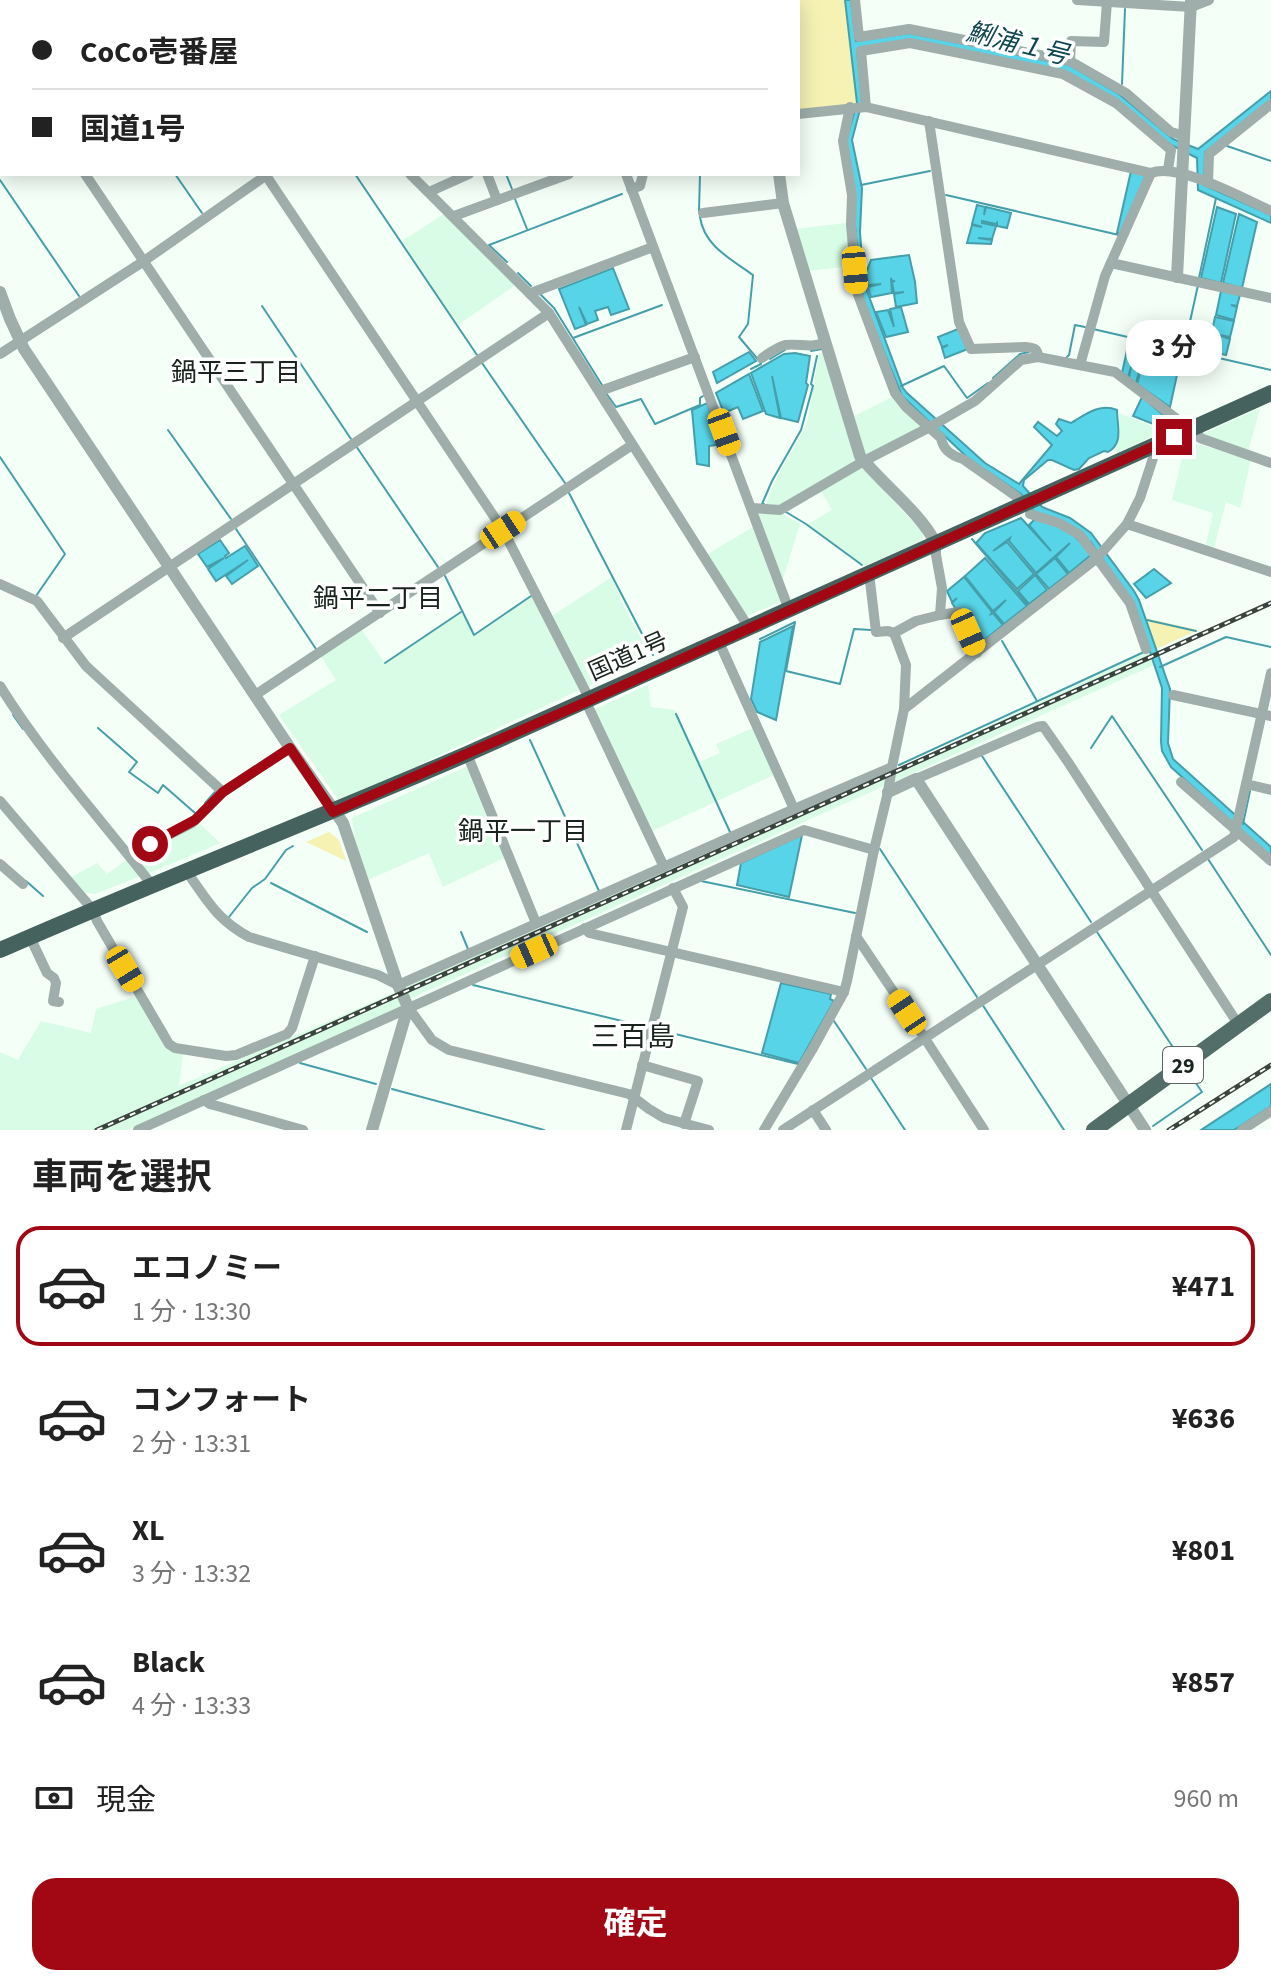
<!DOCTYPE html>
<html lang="ja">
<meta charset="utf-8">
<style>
:root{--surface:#fff;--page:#f6f6f6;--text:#222;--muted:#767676;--line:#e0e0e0;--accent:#a20714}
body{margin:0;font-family:"Source Sans 3","Noto Sans JP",sans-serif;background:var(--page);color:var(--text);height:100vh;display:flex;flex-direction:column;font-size:30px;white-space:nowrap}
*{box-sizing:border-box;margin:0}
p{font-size:26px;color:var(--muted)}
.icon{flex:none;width:44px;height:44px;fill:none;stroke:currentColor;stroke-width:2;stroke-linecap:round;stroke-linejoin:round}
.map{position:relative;height:1130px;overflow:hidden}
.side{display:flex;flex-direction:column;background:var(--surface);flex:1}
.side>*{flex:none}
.banner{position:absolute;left:0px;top:0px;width:800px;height:176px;box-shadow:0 4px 20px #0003;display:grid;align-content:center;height:176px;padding:0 32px;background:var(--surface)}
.end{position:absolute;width:36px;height:36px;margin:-18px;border:10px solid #a20714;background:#fff;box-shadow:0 0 0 4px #fff}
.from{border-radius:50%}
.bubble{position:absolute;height:56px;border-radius:24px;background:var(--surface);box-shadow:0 4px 20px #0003;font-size:26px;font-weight:700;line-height:56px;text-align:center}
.car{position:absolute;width:24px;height:48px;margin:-24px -12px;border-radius:10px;box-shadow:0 0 6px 2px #0007;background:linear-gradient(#f5c518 24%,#345 0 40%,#f5c518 0 76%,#345 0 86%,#f5c518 0)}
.banner b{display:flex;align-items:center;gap:28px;height:76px;font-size:30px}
.banner b+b{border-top:2px solid var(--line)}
.banner i{width:20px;height:20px;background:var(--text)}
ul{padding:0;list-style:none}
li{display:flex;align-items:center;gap:24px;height:120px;margin:0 16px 12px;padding:0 16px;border:4px solid transparent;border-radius:24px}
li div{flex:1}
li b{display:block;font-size:30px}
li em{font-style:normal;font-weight:700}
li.current{border-color:var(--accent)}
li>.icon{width:72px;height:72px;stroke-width:1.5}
h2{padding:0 32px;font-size:36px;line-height:96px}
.pay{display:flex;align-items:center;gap:20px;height:88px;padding:0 32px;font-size:30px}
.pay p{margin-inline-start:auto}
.action{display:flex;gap:16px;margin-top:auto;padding:16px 32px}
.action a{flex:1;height:92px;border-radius:24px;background:var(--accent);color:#fff;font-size:32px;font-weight:700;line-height:92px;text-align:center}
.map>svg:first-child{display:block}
.built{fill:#d8fce5}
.green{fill:#f5f2b3}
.water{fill:#58d4e8;stroke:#459fab;stroke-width:2}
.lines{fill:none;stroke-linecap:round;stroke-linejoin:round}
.stream{stroke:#459fab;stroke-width:2}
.minor{stroke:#9faeab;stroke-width:10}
.tertiary{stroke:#9faeab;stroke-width:12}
.primary{stroke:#536e69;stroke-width:16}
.trunk{stroke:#46625e;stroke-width:16}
.rail-casing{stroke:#3a443e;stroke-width:5}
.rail{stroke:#fff;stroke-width:2;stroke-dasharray:6;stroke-linecap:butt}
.route{stroke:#a20714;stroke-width:10}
.labels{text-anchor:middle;stroke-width:7;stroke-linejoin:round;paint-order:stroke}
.shield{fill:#fff;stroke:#5f6662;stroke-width:2}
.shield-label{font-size:22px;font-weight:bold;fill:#1a241e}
.street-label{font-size:24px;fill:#1a241e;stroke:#fff}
.water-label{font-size:26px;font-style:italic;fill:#0f474f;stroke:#fff}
.neighbourhood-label{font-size:26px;fill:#1a241e;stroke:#fff}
.quarter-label{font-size:28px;fill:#1a241e;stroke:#fff}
</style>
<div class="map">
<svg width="1271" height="1130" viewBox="0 0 1271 1130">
<rect width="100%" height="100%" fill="#f4fff8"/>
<g class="built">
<path d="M 444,214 L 517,284 L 458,325 L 402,241 Z"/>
<path d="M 846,223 L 851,266 L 808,271 L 795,229 Z"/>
<path d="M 825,351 L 857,456 L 855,462 L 780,506 L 766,504 L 775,481 L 807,424 L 819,354 Z"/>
<path d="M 894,396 L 926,426 L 867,454 L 862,450 L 852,417 Z"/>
<path d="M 1260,408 L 1248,452 L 1203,434 Z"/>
<path d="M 1119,413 L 1164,431 L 1117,453 L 1115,449 L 1120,434 Z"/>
<path d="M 1186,441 L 1251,459 L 1240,508 L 1226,502 L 1214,548 L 1206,545 L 1213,513 L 1172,500 Z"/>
<path d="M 859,467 L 863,468 L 923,533 L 923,540 L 865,566 L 808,524 L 832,510 L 820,489 Z"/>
<path d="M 758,511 L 779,512 L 800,524 L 782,582 L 760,524 Z"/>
<path d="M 755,526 L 782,601 L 745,617 L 706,555 Z"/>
<path d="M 612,577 L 623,605 L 651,657 L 588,686 L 552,616 Z"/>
<path d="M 532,597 L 579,690 L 344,800 L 338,799 L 279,715 L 336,680 L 321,656 L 361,629 L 385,663 L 462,613 L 475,636 Z"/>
<path d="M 1149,651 L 1154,665 L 409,999 L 402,1007 L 128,1130 L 0,1130 L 0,1052 L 18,1060 L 41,1021 L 91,1033 L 96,1009 L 137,996 L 170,1051 L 183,1053 L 179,1086 L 398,991 L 403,987 L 894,770 Z"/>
<path d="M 648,685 L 651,707 L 675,710 L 700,762 L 720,753 L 716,744 L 755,727 L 776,774 L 652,831 L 595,709 Z"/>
<path d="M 468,766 L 506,857 L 443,887 L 429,853 L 368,880 L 356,847 L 352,818 Z"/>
<path d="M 198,822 L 220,843 L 147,874 L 137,860 L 137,856 Z"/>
<path d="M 128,859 L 141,876 L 95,894 L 82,892 L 70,878 L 97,863 L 107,874 Z"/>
</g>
<g class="green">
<path d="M 754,0 L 845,0 L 857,104 L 798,110 L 798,2 L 755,2 Z"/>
<path d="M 1146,618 L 1150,619 L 1198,630 L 1156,649 Z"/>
<path d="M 329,832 L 339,840 L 346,861 L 306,842 Z"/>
</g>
<g class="water">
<path d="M 845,0 L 851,0 L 856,41 L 909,33 L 1069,65 L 1119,94 L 1173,139 L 1198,149 L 1271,91 L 1271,100 L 1205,152 L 1204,185 L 1271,215 L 1271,223 L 1198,190 L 1197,158 L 1173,146 L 1067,72 L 909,40 L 857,50 L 862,102 L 852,140 L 862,188 L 860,232 L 862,260 L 867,291 L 903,388 L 907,393 L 985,463 L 1019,484 L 1052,445 L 1034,427 L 1038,422 L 1057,436 L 1062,431 L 1056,424 L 1059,419 L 1071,423 C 1086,414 1100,403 1117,410 C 1117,426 1124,443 1108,452 L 1104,451 L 1089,458 L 1079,469 L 1074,470 L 1052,460 L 1048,460 L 1024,480 L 1023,486 L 1042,507 L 1070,518 L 1091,533 L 1134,591 L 1139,600 L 1170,689 L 1168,743 L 1173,759 L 1271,847 L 1271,857 L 1171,767 L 1162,751 L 1161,742 L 1162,688 L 1138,616 L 1091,542 L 1034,512 L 1021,494 L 969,459 L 902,396 L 863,301 L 846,141 L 857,103 Z"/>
<path d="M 1131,171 L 1146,175 L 1122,234 L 1117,233 Z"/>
<path d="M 977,205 L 985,207 L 984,215 L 986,207 L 1011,213 L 1007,228 L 997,226 L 997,223 L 996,224 L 982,221 L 982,223 L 996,226 L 992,239 L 978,238 L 992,240 L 991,244 L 967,243 L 972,225 L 982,227 L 972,224 Z"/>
<path d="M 1217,207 L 1236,214 L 1221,283 L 1201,278 Z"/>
<path d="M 1239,214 L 1257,222 L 1242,288 L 1223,283 Z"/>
<path d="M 909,255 L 915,282 L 917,303 L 896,307 L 894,294 L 904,292 L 894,293 L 892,282 L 895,281 L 892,281 L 891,278 L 892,293 L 871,297 L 868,287 L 881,284 L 868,285 L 866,273 L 871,260 Z"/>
<path d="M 613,268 L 629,309 L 611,315 L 608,307 L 595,311 L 598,320 L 587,324 L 579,307 L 586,325 L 575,329 L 559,289 Z"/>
<path d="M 1221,291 L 1240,295 L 1237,306 L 1231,305 L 1237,307 L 1234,320 L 1216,315 Z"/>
<path d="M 901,307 L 908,332 L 886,337 L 876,312 L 888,310 L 894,327 L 890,309 Z"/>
<path d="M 1215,317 L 1234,321 L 1230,337 L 1215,334 L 1230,339 L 1226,355 L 1208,351 Z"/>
<path d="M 958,329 L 968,349 L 945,358 L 942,348 L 948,345 L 942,347 L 938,337 Z"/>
<path d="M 1129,341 L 1146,344 L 1136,383 L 1129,378 L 1131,367 L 1128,377 L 1122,373 Z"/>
<path d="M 1148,345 L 1182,352 L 1170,407 L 1137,384 Z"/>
<path d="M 749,352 L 756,361 L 717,383 L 713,372 Z"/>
<path d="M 795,353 L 810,356 L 806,383 L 808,385 L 798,422 L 781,418 L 772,376 L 780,418 L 766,414 L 751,373 L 784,354 Z"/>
<path d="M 749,374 L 763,411 L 743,419 L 738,407 L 724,413 L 716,393 Z"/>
<path d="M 1142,397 L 1169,420 L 1166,426 L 1163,425 L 1161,427 L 1133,416 Z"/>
<path d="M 707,403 L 722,444 L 709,446 L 709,466 L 697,464 L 692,410 Z"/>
<path d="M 1021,518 L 1051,551 L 1029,525 L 1035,519 C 1065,528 1072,529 1091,555 L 1069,573 L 1056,557 L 1070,543 L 1036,573 L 1009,541 L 1010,538 L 993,551 L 1007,542 L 1034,574 L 1017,589 L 976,543 L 985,533 Z"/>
<path d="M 220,540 L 229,553 L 225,556 L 226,558 L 245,546 L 258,566 L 232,584 L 226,576 L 248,560 L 216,581 L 208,569 L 224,558 L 207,567 L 198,554 Z"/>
<path d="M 985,558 L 1027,606 L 1004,624 L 994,612 L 1006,600 L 993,611 L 965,576 Z"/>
<path d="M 1055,558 L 1068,574 L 1049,589 L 1036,574 Z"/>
<path d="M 1154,569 L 1171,583 L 1146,598 L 1134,584 Z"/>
<path d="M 1035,575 L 1047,590 L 1029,604 L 1018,591 Z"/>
<path d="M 964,577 L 992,612 L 991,614 L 993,613 L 1003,625 L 978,645 L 952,603 L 957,598 L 952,602 L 947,591 Z"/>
<path d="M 793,626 L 776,720 L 757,712 L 751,699 L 760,642 Z"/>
<path d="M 802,835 L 789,897 L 737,885 L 741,863 Z"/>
<path d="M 781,983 L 831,994 L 830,999 L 834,1001 L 799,1063 L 762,1053 Z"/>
<path d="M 1271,1084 L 1271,1106 L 1234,1130 L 1201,1130 Z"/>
</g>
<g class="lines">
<g class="stream">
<path d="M 83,0 L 85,2"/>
<path d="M 240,0 L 242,2"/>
<path d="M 684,0 L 684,2"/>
<path d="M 1122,84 L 1125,9"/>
<path d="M 1227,146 L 1271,161"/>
<path d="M 175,174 L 202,213"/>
<path d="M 355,174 L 477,355"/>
<path d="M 506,174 L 512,189"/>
<path d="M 0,180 L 79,296"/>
<path d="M 861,185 L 930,171"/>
<path d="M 946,195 L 1119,235"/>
<path d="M 515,199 L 527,229"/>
<path d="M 699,211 L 700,174"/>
<path d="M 700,217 C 704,246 731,259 753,275 L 748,324 L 739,337 L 761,363"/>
<path d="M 507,262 L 489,245 L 622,194"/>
<path d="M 518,273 L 531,286"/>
<path d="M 1199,278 L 1216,198"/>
<path d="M 540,294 L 554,308 L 602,385"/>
<path d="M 262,306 L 351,439"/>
<path d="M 1093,329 L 1271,370"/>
<path d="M 573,338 L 662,305"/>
<path d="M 1184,349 L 1198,285"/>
<path d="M 811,351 L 822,349"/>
<path d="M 1066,358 L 1069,355 L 1075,325 L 1085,327"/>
<path d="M 770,359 L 785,350"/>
<path d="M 482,363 L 565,483"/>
<path d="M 751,369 L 761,364"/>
<path d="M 993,378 L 1020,354 L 1029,352"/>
<path d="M 901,386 L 944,366 L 967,398 L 988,383"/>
<path d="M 606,393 L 616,407 L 641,399 L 655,424 L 700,405 L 700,398 L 703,396"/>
<path d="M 168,430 L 231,519"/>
<path d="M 356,446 L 438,567"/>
<path d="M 0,457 L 65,554 L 36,596"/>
<path d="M 569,493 L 653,655"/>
<path d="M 764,504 L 762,504 L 772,481 L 801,430 L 813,386 L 811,384 L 817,356"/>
<path d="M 786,512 L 806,524 L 862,565"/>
<path d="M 236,529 L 316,649"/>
<path d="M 972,539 L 1028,605"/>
<path d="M 445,576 L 474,635 L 531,596"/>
<path d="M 1147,620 L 1196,631"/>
<path d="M 760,639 L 795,622 L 786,671 L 840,684 L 854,629 L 871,630"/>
<path d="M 1002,641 L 1037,701"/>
<path d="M 385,663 L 461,612"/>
<path d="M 1160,667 L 1226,637 L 1271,647"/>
<path d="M 676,714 L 730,832"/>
<path d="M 13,715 L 23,729"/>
<path d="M 98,728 L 137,762 L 129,772 L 158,793 L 163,785 L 195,813"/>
<path d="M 530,740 L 599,891"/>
<path d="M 1091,748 L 1112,716 L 1202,850"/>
<path d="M 982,756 L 1091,922"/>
<path d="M 899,765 L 1144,652"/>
<path d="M 205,803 L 215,792"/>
<path d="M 1243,824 L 1250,791"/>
<path d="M 880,849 L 977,997"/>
<path d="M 1208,859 L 1271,955"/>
<path d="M 26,881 L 43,896"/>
<path d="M 701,881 L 855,913"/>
<path d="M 271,883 L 367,932"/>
<path d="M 229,917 L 252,888 L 265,879 L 286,850 L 293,846"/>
<path d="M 461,932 L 468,949"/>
<path d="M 1097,932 L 1178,1055"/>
<path d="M 473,985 L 647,1027"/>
<path d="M 982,1004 L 1064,1130"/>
<path d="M 834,1021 L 866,1069"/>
<path d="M 659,1030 L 798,1064"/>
<path d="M 300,1063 L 376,1084"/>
<path d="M 871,1078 L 905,1130"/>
<path d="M 392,1089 L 544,1130"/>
<path d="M 1153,1126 L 1202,1092 L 1189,1073"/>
</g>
<g class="minor">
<path d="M 149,0 L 150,2"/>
<path d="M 277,0 L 278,2"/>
<path d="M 445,0 L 446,2"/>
<path d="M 562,0 L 562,2"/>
<path d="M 615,0 L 616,2"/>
<path d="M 855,0 L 859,37 L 909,29 L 1070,61 L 1126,93 L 1171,132 L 1185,136"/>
<path d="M 1077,0 L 1191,7 L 1209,0"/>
<path d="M 8,2 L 10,0"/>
<path d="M 32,2 L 33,0"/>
<path d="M 371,2 L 377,0"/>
<path d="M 570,2 L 575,0"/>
<path d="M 0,16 L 2,12"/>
<path d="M 0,48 L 2,51"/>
<path d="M 1070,61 L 1071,41 L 1104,42 L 1107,2"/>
<path d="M 850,107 L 843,141 L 852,195 L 851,225 L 857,292 L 895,393 L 906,407 L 941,438 C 943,450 952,456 963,459 L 1017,497"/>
<path d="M 866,107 L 861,51 L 910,43 L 1063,74 L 1116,103 L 1171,150 L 1168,170"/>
<path d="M 798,114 L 866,107 L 1151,173 C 1178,162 1244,199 1271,211"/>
<path d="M 929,121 L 959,322 L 971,349 L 1026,347 C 1034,348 1038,348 1038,357"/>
<path d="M 85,174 L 380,613"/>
<path d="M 265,174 L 503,530 L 590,700"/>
<path d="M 410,174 L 549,313 L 749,628"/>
<path d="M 487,174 L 497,200"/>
<path d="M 626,174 L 789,610"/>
<path d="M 1208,183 L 1209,154 L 1271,104"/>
<path d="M 631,189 L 640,186 L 643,174"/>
<path d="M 429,192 L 469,174"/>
<path d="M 703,213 L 783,203"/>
<path d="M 454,216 L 569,174"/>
<path d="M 1111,263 L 1271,298"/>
<path d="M 531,293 L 653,247"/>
<path d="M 0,354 L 144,261 L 268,174"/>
<path d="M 762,358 C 769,353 777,347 785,345 C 800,343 811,349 825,342"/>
<path d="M 1080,365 L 1105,276 L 1151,173"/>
<path d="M 600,391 L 695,357"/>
<path d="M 1195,427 L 1200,438 L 1271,463"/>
<path d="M 752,508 L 780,510 L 864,461 L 930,427 L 975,401 L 1021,360 L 1038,357 L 1115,372 L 1190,429"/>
<path d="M 1030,514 L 1059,523 L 1080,535 L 1130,603 L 1146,649"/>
<path d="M 1127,524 L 1271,572"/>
<path d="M 869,573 L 876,632 L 888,631 L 894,633"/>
<path d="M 0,584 L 37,601 L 86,666 L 223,792"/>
<path d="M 940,615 L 959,612 L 977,653"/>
<path d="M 63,638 L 549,313"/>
<path d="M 719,642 L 794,809"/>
<path d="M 0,686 C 44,757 101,819 152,885"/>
<path d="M 255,695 L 632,445"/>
<path d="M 1173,695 L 1271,716"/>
<path d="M 586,702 L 664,867"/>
<path d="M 904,709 L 1097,558 L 1127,524 L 1140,498 L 1157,446"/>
<path d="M 467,754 L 536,923"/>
<path d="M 916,779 L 1037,727 L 1043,726 L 1068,762 L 1238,1024"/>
<path d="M 1181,782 L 1271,861"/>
<path d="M 1246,784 L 1271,790"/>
<path d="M 0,801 L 93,910 L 97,921 L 169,1044 L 175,1048 L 226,1056 L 236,1055 L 287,1034 L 292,1028 L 315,956"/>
<path d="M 129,855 L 192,823 L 223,792 L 290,748"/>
<path d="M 0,864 L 23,884"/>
<path d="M 187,872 C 207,900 217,920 249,937 L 378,975 L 398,985 L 794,809 L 892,767"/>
<path d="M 585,928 L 589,933 L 844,992"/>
<path d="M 856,936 L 924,1037 L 984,1130"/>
<path d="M 30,937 L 47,973 L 54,978 L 56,983 L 53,1001 L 59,1002"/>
<path d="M 408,1007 L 432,1040 L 449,1050 L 629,1094 L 649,1109 L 664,1118 L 709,1130"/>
<path d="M 642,1065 L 698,1081 L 684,1124"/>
<path d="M 204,1100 L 210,1104 L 303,1130"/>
<path d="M 813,1110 L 826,1130"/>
<path d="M 138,1130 L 804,830 L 874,850"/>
<path d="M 626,1130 L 683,907 L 673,888"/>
<path d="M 764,1130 L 812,1050 L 844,992 L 847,981 L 874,850 L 888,792 L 892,767 L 904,709 L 906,665 L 894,633 L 916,621 L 940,615 L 942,588 L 936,555 L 936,544"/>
<path d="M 783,1130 L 1234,837 L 1271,673"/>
<path d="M 1242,1130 L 1271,1111"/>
</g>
<g class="tertiary">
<path d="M 748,0 L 749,2"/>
<path d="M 779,174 L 783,203 L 860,456 C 882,484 921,513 936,544"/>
<path d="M 1177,277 L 1191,0"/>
<path d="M 0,292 L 10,319 L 24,349 L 290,748 L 343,823 L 398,985 L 408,1007 L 372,1130"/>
<path d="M 888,792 L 916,779 L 1145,1130"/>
</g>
<path class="primary" d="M 1094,1130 L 1271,1001"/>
<path class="trunk" d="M 0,950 C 155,882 312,821 467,754 L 1271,393"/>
<g class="rail-casing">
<g id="rail">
<path d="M 97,1130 L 1271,603"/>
<path d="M 1169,1130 L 1271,1065"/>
</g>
</g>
<use href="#rail" class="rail"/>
</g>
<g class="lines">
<path class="route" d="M 150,844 L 195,820 L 223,792 L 290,748 L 333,812 L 586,702 L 1174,437"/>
</g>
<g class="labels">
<rect class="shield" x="1163" y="1047" width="40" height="36" rx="6"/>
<g class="shield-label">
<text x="1183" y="1073">29</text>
</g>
<g class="street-label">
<text transform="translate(628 656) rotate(-24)" y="8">国道1号</text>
</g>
<g class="water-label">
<text transform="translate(1018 43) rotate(14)" y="9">鯏浦１号</text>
</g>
<g class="neighbourhood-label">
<text x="236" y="381">鍋平三丁目</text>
<text x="378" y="607">鍋平二丁目</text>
<text x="523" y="840">鍋平一丁目</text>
</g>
<g class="quarter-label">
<text x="633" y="1046">三百島</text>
</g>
</g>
</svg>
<i class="end from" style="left:150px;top:844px"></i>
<i class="end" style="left:1174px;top:437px"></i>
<div class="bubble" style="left:1126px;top:320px;width:96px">3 分</div>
<i class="car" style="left:855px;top:270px;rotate:175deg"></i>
<i class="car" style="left:724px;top:432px;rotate:160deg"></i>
<i class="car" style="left:503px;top:530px;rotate:57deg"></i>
<i class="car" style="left:968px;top:632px;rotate:156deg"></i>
<i class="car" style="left:534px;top:951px;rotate:246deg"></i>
<i class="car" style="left:125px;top:969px;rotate:149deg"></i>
<i class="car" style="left:907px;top:1012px;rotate:326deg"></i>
<div class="banner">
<b><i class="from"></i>CoCo壱番屋</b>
<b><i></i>国道1号</b>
</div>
</div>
<section class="side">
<h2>車両を選択</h2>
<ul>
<li class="current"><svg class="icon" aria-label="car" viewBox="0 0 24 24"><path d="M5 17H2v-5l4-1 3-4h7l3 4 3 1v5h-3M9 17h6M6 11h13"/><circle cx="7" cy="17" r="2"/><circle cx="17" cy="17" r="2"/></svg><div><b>エコノミー</b><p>1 分 · 13:30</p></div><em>¥471</em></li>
<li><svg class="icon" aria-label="car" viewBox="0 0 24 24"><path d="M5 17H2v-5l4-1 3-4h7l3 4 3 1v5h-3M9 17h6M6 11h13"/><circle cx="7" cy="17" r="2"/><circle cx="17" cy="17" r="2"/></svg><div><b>コンフォート</b><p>2 分 · 13:31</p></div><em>¥636</em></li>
<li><svg class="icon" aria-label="car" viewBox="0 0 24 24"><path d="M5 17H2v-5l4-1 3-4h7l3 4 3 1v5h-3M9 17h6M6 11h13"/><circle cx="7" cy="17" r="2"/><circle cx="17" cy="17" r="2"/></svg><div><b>XL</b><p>3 分 · 13:32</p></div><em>¥801</em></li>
<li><svg class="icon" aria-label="car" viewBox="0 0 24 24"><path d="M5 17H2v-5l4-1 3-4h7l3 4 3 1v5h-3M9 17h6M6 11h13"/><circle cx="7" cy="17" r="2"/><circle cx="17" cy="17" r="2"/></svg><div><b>Black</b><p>4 分 · 13:33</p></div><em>¥857</em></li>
</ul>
<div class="pay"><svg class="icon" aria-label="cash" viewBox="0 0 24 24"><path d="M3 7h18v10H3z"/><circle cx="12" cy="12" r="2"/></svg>現金<p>960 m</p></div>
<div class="action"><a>確定</a></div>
</section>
